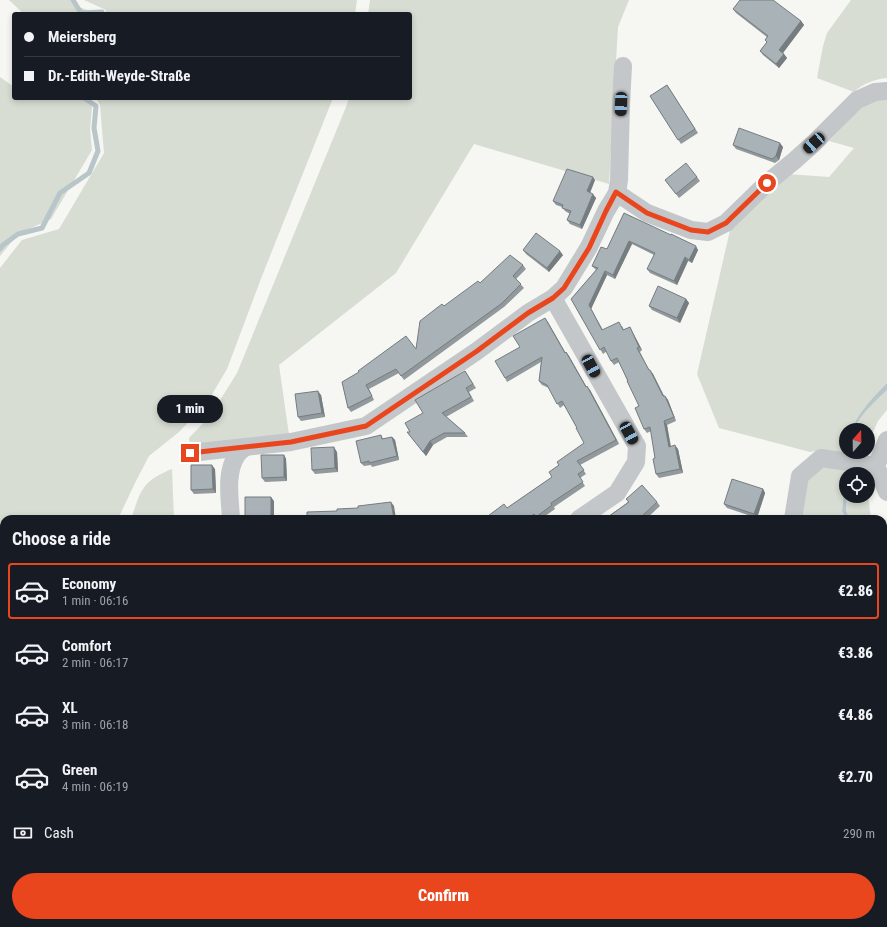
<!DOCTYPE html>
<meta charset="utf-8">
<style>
:root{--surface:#171b24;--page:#20242c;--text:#f1f3f6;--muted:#9ea1a6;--line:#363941;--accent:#ea461e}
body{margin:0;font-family:"Roboto Condensed",sans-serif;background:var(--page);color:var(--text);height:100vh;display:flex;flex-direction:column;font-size:15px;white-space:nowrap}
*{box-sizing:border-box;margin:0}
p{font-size:13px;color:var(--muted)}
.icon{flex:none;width:22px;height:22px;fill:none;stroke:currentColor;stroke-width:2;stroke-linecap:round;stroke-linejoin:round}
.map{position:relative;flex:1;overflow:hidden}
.panel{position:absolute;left:0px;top:515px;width:887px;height:412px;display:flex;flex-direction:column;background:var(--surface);border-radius:12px 12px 0 0;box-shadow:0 2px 6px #0003}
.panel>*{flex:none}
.hud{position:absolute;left:12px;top:12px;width:400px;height:88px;border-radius:4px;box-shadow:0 2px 6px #0003;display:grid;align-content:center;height:88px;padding:0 12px;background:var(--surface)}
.needle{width:26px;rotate:20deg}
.buttons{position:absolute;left:839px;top:423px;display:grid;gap:8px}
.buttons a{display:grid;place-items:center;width:36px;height:36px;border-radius:50%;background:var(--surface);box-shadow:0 2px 6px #0003;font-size:20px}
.end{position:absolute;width:18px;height:18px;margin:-9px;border:5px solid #ea461e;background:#fff;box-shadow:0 0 0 2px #fff}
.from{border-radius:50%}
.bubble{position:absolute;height:28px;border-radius:14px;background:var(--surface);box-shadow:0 2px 6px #0003;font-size:13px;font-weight:800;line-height:28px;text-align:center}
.car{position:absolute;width:12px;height:24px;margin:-12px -6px;border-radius:5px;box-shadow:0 0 3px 1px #0007;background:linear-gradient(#222 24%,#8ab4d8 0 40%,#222 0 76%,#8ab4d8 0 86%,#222 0)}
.hud b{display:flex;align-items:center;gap:14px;height:38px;font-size:15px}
.hud b+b{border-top:1px solid var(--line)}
.hud i{width:10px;height:10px;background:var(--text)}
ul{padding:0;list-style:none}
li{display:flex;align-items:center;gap:12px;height:56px;margin:0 8px 6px;padding:0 4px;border:2px solid transparent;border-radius:4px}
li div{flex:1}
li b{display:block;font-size:15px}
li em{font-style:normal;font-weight:800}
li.on{border-color:var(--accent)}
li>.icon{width:36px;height:36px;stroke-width:1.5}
h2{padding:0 12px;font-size:18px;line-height:48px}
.pay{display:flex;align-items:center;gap:10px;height:44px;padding:0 12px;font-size:15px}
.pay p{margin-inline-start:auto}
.primary-button{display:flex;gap:8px;margin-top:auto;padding:8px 12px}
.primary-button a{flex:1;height:46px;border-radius:24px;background:var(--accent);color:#fff;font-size:16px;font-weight:800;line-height:46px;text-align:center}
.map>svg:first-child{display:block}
.green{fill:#d7ddd3}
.water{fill:#b8c6c9}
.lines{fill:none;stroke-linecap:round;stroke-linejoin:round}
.stream{stroke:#b8c6c9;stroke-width:5}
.minor{stroke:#c3c7ca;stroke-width:18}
.wall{fill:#91999d}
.shaded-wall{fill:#767d80}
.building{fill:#a9b2b7;stroke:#767d80}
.route{stroke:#ea461e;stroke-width:5}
</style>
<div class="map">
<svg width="887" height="927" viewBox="0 0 887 927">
<rect width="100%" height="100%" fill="#f6f6f2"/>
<g class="green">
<path d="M 9,0 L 76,0 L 74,5 L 97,14 L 24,14 Z"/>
<path d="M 84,0 L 357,0 L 355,14 L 105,14 L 106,10 Z"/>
<path d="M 370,0 L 629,0 L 618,27 L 609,184 L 474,144 L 396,273 L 279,365 L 289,435 L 190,447 L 189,438 L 210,416 L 237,373 L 346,107 L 349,98 L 410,98 L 410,14 L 368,14 Z"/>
<path d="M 851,0 L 887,0 L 887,78 C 875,79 862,84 854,92 L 817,78 L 823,46 L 827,33 Z"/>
<path d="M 0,77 L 14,87 L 14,98 L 86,98 L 92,107 L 90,130 L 92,150 L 51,219 L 18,234 L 0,256 Z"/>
<path d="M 96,98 L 333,98 L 262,276 L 227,369 L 211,396 L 197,413 L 179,432 L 149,456 L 135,483 L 118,519 L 4,519 L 4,923 L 228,923 L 224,927 L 0,927 L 0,268 L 22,240 L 59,229 L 104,153 L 100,105 Z"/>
<path d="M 887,98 L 887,383 C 873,397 859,412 851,430 L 846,430 L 846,437 L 843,440 L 842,450 L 847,460 L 846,483 L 844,492 L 842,511 L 846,519 L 800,519 L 804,483 L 821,450 L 810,452 L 719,428 L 697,374 L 731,226 L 788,174 L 829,177 L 854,148 L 829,141 L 867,102 Z"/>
<path d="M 887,390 L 887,410 L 878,421 L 868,443 L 868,430 L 854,430 C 860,414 875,402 887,390 Z"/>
<path d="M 846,441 L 846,452 L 864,452 L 862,474 L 849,474 L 849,460 L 844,450 Z"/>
<path d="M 172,469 L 174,519 L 131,519 C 134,511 138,496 143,489 C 149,479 162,473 172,469 Z"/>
<path d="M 868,494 L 871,519 L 850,519 L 846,511 L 847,496 L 868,496 Z"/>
<path d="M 883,586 L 887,608 L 887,643 L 883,624 Z"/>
<path d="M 883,634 L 887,653 L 887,678 L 883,687 Z"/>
<path d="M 887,684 L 887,734 L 883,735 L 883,716 L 884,723 L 884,729 L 886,729 C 887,713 878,700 887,684 Z"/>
<path d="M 425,923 L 471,923 L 471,927 L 424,927 Z"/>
<path d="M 599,923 L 791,923 L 801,926 L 799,927 L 599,927 Z"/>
</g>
<g class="water">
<path d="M 887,383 L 887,390 C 875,402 860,414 854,430 L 851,430 C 859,412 873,397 887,383 Z"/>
<path d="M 846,483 L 846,496 L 847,496 L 846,511 L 850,519 L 846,519 L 842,511 L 844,492 Z"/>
</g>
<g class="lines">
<g class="stream">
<path d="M 73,0 L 81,13 L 102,12 L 101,14"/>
<path d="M 0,249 L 3,245 L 18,234 L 42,228 L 60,193 L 89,173 L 98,151 L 94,128 L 96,106 L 84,98"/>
</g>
<g class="minor">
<path d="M 617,193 L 647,213 L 691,230 L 708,232 L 726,223 L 767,183 L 794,161 L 814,143 L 857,100 L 875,92 L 887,91"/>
<path d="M 553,298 L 637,446 L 636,462 L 617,493 L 579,519"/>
<path d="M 887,440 L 876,466 L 887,492"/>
<path d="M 190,453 L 291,442 L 366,426 L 477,351 L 528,313 L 553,298 L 564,288 L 589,247 L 606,211 L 617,193 L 619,180 L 621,104 L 623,66"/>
<path d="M 231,519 C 230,499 225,472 237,455 C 239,452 243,449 246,447"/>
<path d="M 793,519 L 800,476 L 821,458 L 876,466"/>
<path d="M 883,741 L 887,741"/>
<path d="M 366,923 L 373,927"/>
</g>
</g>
<g class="wall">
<path d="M 733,9 L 801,21 L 804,25 L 783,53 L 787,58 L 779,68 L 763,55 L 760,51 L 767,42 L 765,40 L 767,37 L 736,13 Z"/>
<path d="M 667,85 L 698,133 L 681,144 L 650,96 Z"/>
<path d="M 733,145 L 783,147 L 779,160 L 775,163 L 736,149 Z"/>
<path d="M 697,177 L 700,181 L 679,198 L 665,180 Z"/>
<path d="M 595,180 L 590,193 L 596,198 L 582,229 L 570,224 L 567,220 L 570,214 L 565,211 L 562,207 L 556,205 L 553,201 Z"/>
<path d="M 624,213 L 698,250 L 692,263 L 688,261 L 677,285 L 650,273 L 647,269 L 654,255 L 632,244 L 615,279 L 607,275 L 591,309 L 603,330 L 622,326 L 624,330 L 630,327 L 632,331 L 642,350 L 640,352 L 649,370 L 653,374 L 664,396 L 665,396 L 668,400 L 676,421 L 667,425 L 671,446 L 678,449 L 683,473 L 659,478 L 656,474 L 655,458 L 651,431 L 647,433 L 644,429 L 639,406 L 619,362 L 614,365 L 611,361 L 607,351 L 603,354 L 571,299 L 596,270 L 592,266 L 607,249 Z"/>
<path d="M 523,250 L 563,255 L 549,272 L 526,254 Z"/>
<path d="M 523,265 L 526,269 L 516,279 L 524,288 L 504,307 L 404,380 L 399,373 L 369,389 L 374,400 L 351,412 L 348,408 L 342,382 L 416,349 L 444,306 L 480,283 Z"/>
<path d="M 686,299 L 689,303 L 680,323 L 652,310 L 649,306 Z"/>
<path d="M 545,318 L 565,353 L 566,352 L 569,356 L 586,387 L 590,390 L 619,444 L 580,465 L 586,474 L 580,478 L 585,486 L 554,507 L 555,509 L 541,519 L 538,519 L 537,518 L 536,519 L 485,519 L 507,508 L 552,477 L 559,465 L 584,443 L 577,428 L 564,405 L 560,408 L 549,388 L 542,385 L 539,381 L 541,362 L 507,382 L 505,378 L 520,347 Z"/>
<path d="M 465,371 L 476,388 L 469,392 L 474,401 L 446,417 L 465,433 L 468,437 L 447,437 L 433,445 L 426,456 L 407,432 L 410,432 L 423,413 Z"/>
<path d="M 321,395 L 325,417 L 301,421 L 298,417 Z"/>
<path d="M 381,435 L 383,439 L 392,437 L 395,440 L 399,460 L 372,467 L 371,465 L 364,466 L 361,463 Z"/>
<path d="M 337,452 L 338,472 L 315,474 L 312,470 Z"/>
<path d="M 284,455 L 286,459 L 287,481 L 265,482 L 262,478 Z"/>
<path d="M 215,469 L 216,493 L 194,494 L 191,490 Z"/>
<path d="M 763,489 L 765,493 L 757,518 L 727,508 L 724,504 Z"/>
<path d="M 626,499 L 657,502 L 660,506 L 646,519 L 605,519 L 628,502 Z"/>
<path d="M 274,501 L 274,519 L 245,519 Z"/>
<path d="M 883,865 L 886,865 L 887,866 L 887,906 L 883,905 Z"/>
</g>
<g class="shaded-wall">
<path d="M 801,21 L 804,25 L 782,54 L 779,50 Z"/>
<path d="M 784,54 L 787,58 L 779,68 L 776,64 Z"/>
<path d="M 780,143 L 783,147 L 779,160 L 776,156 Z"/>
<path d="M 593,177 L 595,180 L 589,195 L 587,191 Z"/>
<path d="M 593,194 L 596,198 L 582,229 L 580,225 Z"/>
<path d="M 629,241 L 632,244 L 615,279 L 613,275 Z"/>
<path d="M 696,246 L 698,250 L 692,263 L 689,260 Z"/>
<path d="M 560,251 L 563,255 L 549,272 L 547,268 Z"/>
<path d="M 685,257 L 688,261 L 677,285 L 674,281 Z"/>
<path d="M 605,271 L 607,275 L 591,309 L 605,334 L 589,305 Z"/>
<path d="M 686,299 L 689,303 L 680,323 L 677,318 Z"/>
<path d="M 545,318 L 548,322 L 568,357 L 565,353 Z"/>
<path d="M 630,327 L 632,331 L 642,350 L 639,347 Z"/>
<path d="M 566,352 L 569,356 L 589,391 L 586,387 Z"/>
<path d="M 650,370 L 653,374 L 666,400 L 663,396 Z"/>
<path d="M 587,386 L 590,390 L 619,444 L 616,440 Z"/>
<path d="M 318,391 L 321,395 L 325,417 L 322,413 Z"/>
<path d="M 665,396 L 668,400 L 676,421 L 674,417 Z"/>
<path d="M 664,421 L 667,425 L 671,450 L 669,447 Z"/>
<path d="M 392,437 L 395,440 L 399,460 L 397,456 Z"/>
<path d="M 430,441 L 433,445 L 426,456 L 423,452 Z"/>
<path d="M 675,445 L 678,449 L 683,473 L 680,469 Z"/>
<path d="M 334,447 L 337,452 L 338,472 L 335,468 Z"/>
<path d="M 284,455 L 286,459 L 287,481 L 284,477 Z"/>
<path d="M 212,465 L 215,469 L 216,493 L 213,489 Z"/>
<path d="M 763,489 L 765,493 L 757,518 L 754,514 Z"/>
<path d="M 271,497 L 274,501 L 274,519 L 273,519 L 271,516 Z"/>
<path d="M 391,502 L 394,506 L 396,519 L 394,519 Z"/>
<path d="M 886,865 L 887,866 L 887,904 L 885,902 L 885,885 Z"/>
<rect x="501" y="923" width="3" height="4"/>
</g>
<g class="building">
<path d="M 740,0 L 773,0 L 801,21 L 779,50 L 784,54 L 776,64 L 760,51 L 767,42 L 765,40 L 768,36 L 733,9 Z"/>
<path d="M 667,85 L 695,129 L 678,140 L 650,96 Z"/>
<path d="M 739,128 L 780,143 L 776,156 L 772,159 L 733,145 Z"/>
<path d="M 686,163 L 697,177 L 676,194 L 665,180 Z"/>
<path d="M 567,169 L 593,177 L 587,191 L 593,194 L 580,225 L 567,220 L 571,211 L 562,208 L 563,205 L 553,201 Z"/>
<path d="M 624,213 L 671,235 L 671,234 L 696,246 L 689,260 L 685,257 L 674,281 L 647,269 L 655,253 L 629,241 L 613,275 L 605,271 L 589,305 L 602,330 L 619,322 L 623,330 L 630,327 L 639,347 L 637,348 L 649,370 L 650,370 L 663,396 L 665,396 L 674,417 L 664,421 L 669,447 L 675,445 L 680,469 L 656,474 L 653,459 L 655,458 L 650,427 L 644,429 L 635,408 L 639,406 L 627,381 L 628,381 L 617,358 L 611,361 L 604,347 L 600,350 L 571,299 L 598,268 L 592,266 L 601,247 L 607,249 Z"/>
<path d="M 536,233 L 560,251 L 547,268 L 523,250 Z"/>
<path d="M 510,255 L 523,265 L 513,276 L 521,284 L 501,304 L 401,376 L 396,369 L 366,385 L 372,396 L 348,408 L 342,382 L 359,372 L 358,371 L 406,336 L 416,349 L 420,321 L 442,304 L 444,306 L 478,281 L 480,283 Z"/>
<path d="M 658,286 L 686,299 L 677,318 L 649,306 Z"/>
<path d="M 545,318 L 565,353 L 566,352 L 586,387 L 587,386 L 616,440 L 577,461 L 584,470 L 578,474 L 583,482 L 551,503 L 552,505 L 536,517 L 534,514 L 528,519 L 484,519 L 504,504 L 507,508 L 552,477 L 549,472 L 559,465 L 557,462 L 584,443 L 576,428 L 577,428 L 562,401 L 557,404 L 547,385 L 539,381 L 542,357 L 505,378 L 495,361 L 520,347 L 513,336 Z"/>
<path d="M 465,371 L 473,384 L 466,388 L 471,397 L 442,413 L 465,433 L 444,433 L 430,441 L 423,452 L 407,432 L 410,432 L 405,423 L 423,413 L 415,400 Z"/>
<path d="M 318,391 L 322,413 L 298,417 L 295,394 Z"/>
<path d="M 381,435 L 382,439 L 392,437 L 397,456 L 369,463 L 369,461 L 361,463 L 356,441 Z"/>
<path d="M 334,447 L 335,468 L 312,470 L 311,448 Z"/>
<path d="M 261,455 L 284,455 L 284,477 L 262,478 Z"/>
<path d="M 191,465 L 212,465 L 213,489 L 191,490 Z"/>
<path d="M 732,479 L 763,489 L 754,514 L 724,504 Z"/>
<path d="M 642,485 L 657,502 L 640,518 L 637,516 L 633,519 L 605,519 L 629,502 L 626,499 Z"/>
<path d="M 245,497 L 271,497 L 271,516 L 267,516 L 267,519 L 245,519 Z"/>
<path d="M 391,502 L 394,519 L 307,519 L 307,512 L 337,511 L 337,509 L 358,508 L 358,506 Z"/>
<path d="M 214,518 L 214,519 L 190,519 Z"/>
<path d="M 883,865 L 886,865 L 885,885 L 886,884 L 885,902 L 883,902 Z"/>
<rect x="478" y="923" width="23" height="4"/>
</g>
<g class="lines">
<path class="route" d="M 190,453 L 291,442 L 366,426 L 477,351 L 528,313 L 553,298 L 564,288 L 589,248 L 606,211 L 616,192 L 647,213 L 691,230 L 708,232 L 726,223 L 767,183"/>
</g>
</svg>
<div class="buttons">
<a><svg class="needle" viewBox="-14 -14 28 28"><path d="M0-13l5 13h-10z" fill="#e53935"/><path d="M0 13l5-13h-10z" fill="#9ea1a6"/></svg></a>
<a><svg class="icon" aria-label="locate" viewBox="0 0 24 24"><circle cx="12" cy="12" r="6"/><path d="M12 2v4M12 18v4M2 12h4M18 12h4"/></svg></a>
</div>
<i class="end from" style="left:767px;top:183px"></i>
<i class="end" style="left:190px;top:453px"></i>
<div class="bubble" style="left:157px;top:395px;width:66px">1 min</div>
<i class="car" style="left:621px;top:104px;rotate:182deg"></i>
<i class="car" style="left:814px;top:143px;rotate:228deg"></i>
<i class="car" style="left:591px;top:366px;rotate:151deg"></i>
<i class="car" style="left:629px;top:433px;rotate:151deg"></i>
<div class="hud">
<b><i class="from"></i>Meiersberg</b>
<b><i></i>Dr.-Edith-Weyde-Straße</b>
</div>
<section class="panel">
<h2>Choose a ride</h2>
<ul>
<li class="on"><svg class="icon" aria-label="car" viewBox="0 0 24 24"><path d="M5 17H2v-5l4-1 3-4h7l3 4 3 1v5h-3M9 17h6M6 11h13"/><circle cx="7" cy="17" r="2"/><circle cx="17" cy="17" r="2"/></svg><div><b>Economy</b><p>1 min · 06:16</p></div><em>€2.86</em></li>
<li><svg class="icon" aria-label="car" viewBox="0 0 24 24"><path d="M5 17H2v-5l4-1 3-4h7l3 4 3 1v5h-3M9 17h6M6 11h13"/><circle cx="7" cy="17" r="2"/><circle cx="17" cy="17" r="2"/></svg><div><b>Comfort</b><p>2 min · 06:17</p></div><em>€3.86</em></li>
<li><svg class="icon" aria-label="car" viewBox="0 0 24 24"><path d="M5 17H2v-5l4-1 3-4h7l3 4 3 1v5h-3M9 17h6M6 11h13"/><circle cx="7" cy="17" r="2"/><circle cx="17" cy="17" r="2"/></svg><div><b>XL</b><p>3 min · 06:18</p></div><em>€4.86</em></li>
<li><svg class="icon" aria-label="car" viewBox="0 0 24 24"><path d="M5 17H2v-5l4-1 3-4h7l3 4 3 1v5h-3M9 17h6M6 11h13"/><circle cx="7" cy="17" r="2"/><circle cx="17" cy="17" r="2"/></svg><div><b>Green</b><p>4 min · 06:19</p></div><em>€2.70</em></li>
</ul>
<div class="pay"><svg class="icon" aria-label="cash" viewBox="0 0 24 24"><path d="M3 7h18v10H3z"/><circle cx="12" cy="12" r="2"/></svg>Cash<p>290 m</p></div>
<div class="primary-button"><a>Confirm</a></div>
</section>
</div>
